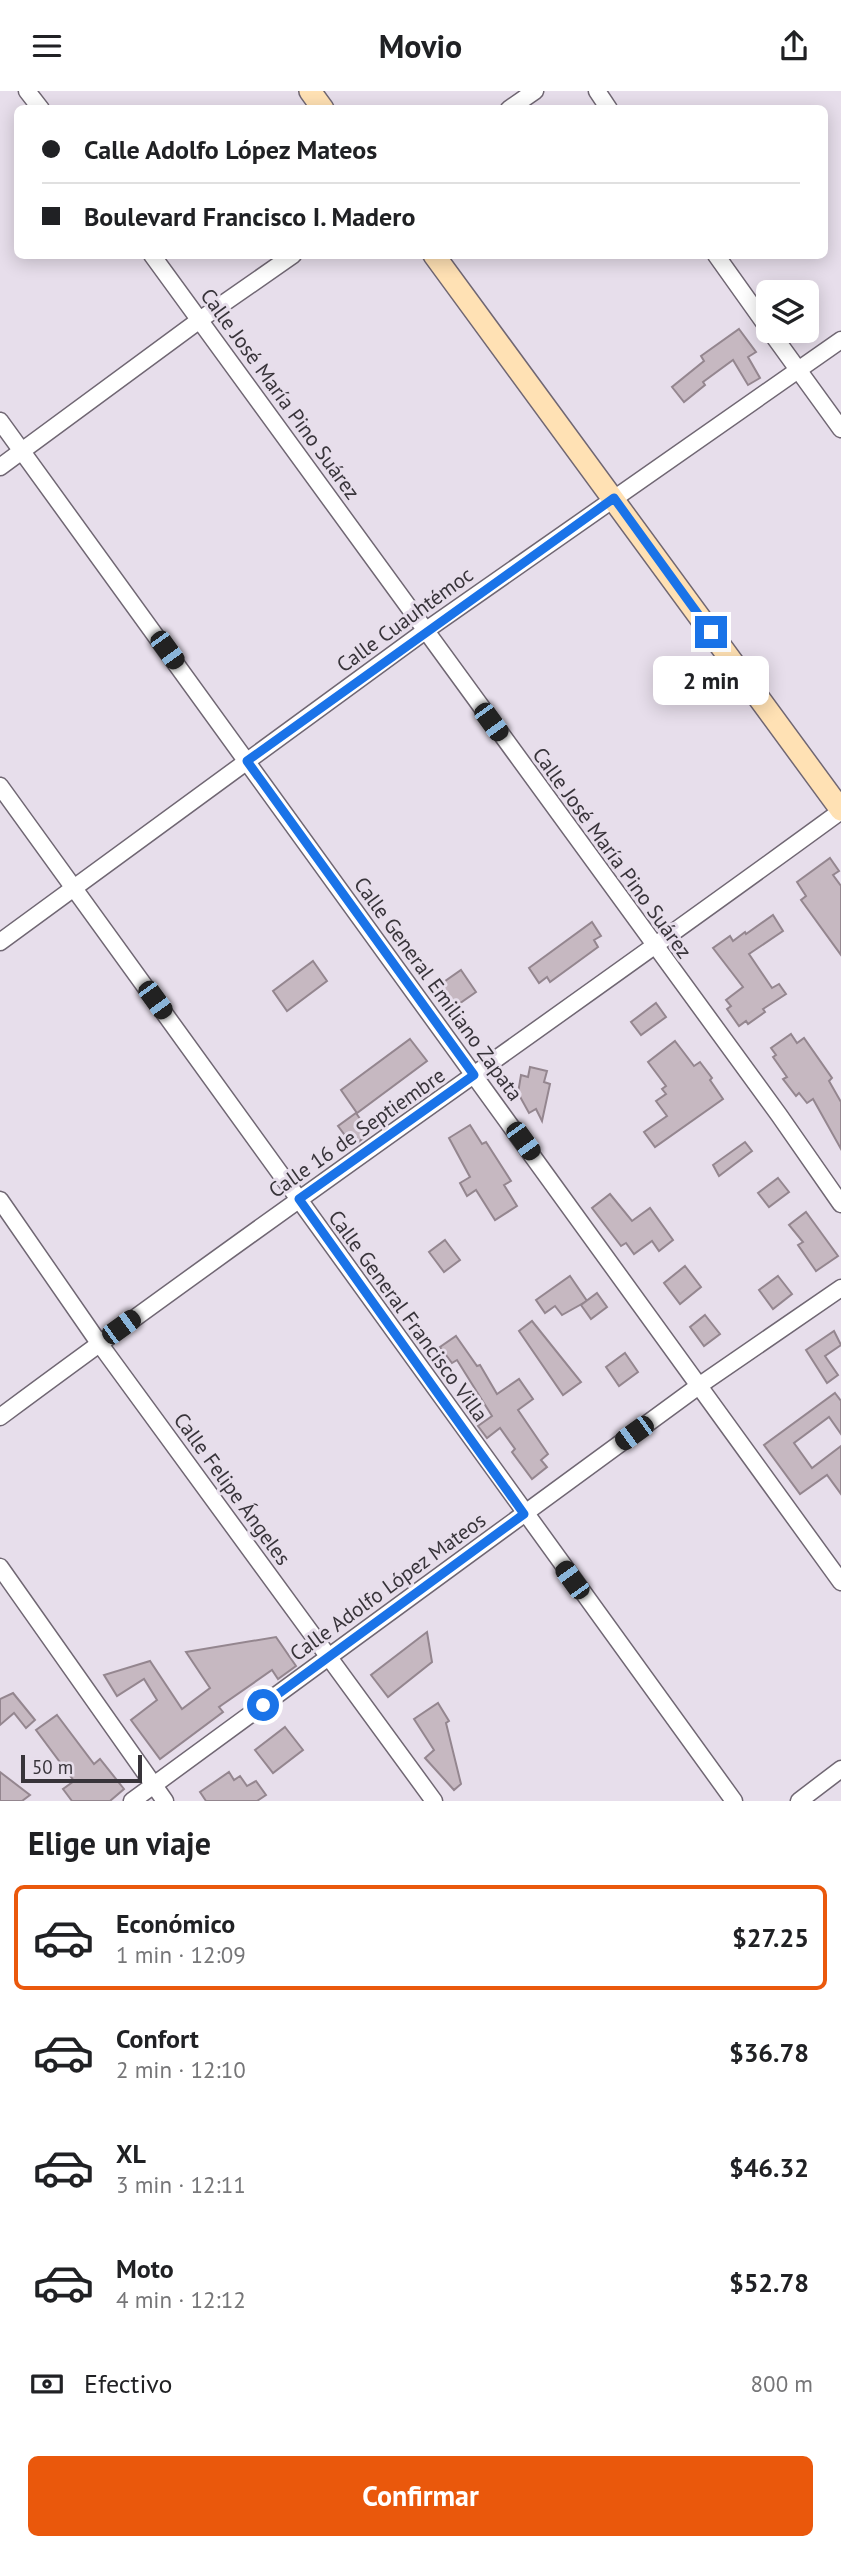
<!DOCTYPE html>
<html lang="es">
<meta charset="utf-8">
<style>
:root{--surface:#fff;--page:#f2f2f2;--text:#202124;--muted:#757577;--line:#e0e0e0;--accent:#ea580c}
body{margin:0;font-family:"PT Sans",sans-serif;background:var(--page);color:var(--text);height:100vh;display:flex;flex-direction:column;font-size:26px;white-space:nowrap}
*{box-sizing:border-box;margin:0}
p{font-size:23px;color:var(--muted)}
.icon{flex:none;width:38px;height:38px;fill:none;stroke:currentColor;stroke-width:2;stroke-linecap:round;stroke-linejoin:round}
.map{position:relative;height:1710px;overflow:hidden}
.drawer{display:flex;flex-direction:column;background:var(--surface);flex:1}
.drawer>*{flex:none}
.hud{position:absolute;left:14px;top:14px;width:814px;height:154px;border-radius:10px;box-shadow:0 4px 18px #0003;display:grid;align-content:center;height:154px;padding:0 28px;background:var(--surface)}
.buttons{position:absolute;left:756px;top:189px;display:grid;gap:14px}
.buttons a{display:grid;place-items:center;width:63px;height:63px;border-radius:10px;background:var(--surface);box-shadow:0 4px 18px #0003;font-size:35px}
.scale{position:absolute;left:21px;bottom:18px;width:121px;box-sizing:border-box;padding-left:7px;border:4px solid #38343a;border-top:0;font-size:19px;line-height:24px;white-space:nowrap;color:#38343a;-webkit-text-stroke:5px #e7deeb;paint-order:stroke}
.end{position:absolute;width:32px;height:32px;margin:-16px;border:9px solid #1a73e8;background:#fff;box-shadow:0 0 0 4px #fff}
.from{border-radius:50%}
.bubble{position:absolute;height:49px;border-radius:10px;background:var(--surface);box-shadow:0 4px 18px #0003;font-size:23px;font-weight:800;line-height:49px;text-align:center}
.car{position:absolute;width:21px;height:42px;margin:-21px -10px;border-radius:9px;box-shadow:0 0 5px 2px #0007;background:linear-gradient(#222 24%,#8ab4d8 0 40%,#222 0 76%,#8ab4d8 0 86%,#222 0)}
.hud b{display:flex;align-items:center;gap:24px;height:66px;font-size:26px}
.hud b+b{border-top:2px solid var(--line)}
.hud i{width:18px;height:18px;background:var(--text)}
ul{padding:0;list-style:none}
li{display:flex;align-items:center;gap:21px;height:105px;margin:0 14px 10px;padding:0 14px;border:4px solid transparent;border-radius:10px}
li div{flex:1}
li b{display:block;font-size:26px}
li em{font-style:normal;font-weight:800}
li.selected{border-color:var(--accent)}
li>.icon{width:63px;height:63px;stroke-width:1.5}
h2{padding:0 28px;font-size:32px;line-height:84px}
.pay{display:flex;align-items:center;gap:18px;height:77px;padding:0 28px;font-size:26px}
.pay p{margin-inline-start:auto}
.cta{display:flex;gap:14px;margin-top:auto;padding:14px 28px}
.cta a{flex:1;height:80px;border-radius:10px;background:var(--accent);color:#fff;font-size:28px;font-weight:800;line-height:80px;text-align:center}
header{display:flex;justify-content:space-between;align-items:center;height:91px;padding:0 28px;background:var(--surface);font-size:32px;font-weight:800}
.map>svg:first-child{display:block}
.building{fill:#c6b8c1;stroke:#94868f;stroke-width:2}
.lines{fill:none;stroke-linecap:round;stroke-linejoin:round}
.street-casing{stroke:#706773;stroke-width:19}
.secondary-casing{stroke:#706773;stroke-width:24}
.street{stroke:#fff;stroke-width:16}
.secondary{stroke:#ffe1b4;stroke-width:21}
.route{stroke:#1a73e8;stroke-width:9}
.labels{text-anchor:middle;stroke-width:6;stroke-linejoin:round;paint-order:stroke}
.street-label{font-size:21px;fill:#38343a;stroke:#e7deeb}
</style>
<header><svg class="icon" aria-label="menu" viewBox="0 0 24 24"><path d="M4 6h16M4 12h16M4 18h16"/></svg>Movio<svg class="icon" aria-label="share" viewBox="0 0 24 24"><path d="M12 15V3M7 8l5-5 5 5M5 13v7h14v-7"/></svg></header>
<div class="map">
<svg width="841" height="1710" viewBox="0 0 841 1710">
<rect width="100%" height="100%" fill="#e7deeb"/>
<g class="building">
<path d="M 739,238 L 756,261 L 748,266 L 760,287 L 748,294 L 733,269 L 703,291 L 705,294 L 684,311 L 672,296 L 704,270 L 701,265 Z"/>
<path d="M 830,767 L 839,780 L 833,784 L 841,795 L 841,864 L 801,809 L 806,805 L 797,791 Z"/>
<path d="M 773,824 L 783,840 L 749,863 L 772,897 L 779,893 L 786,903 L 763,918 L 765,921 L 748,933 L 746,930 L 739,935 L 727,918 L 731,915 L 726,909 L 743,896 L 713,857 L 730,845 L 733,850 L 745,841 L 746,843 Z"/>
<path d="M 592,831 L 601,845 L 594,849 L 598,856 L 550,891 L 547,886 L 539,892 L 529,877 Z"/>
<path d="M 313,870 L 327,890 L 287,920 L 273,900 Z"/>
<path d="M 461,879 L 476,901 L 453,917 L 438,895 Z"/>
<path d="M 656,912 L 666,926 L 641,944 L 631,931 Z"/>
<path d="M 791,943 L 797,952 L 804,947 L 832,987 L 829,990 L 841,1011 L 841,1058 L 813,1008 L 807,1012 L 799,1002 L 796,1005 L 783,988 L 787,986 L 773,966 L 776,964 L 771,957 Z"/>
<path d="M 410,948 L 427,970 L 357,1022 L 341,999 Z"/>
<path d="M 675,950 L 694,975 L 700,971 L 712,987 L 710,989 L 723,1008 L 655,1056 L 644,1041 L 667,1025 L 656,1010 L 666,1003 L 662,998 L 666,995 L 648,971 Z"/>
<path d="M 530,976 L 547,980 L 544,991 L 550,993 L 542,1030 L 536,1018 L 529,1022 L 518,1002 L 521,984 L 528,986 Z"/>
<path d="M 356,1022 L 370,1042 L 353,1055 L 338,1035 Z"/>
<path d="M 470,1034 L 482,1053 L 486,1051 L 511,1090 L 504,1094 L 517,1115 L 495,1129 L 476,1099 L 467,1105 L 460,1092 L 470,1086 L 449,1047 Z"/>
<path d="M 745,1051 L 752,1060 L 719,1085 L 713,1074 Z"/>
<path d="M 778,1087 L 789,1101 L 769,1116 L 758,1102 Z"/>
<path d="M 610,1103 L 632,1130 L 650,1117 L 673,1149 L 659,1160 L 652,1150 L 634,1163 L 626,1152 L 621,1155 L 592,1117 Z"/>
<path d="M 806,1121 L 838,1165 L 816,1180 L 798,1154 L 803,1151 L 789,1134 Z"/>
<path d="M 445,1149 L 460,1169 L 444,1181 L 429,1161 Z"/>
<path d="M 685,1175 L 701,1196 L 680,1213 L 664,1192 Z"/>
<path d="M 570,1185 L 587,1210 L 562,1224 L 555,1215 L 545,1222 L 536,1209 Z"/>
<path d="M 778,1185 L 792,1203 L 773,1218 L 759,1199 Z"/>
<path d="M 597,1202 L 607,1216 L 591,1228 L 581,1214 Z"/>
<path d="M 705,1224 L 720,1243 L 704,1255 L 690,1236 Z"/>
<path d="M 532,1230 L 581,1291 L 563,1304 L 519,1240 Z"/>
<path d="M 834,1240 L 841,1254 L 825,1265 L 838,1284 L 827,1292 L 806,1259 Z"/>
<path d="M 456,1245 L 477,1275 L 480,1274 L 497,1303 L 519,1288 L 533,1308 L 518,1319 L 548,1363 L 541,1369 L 547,1376 L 532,1388 L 512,1361 L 515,1358 L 500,1337 L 487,1347 L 478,1335 L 492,1325 L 457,1269 L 452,1272 L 440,1256 Z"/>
<path d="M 625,1262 L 638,1281 L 619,1295 L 606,1276 Z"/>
<path d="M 835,1302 L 841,1310 L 841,1343 L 829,1326 L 794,1352 L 812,1377 L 841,1355 L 841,1403 L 827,1384 L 800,1403 L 764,1354 Z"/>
<path d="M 427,1541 L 432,1571 L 388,1606 L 371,1584 Z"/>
<path d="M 276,1546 L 296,1575 L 278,1588 L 272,1579 L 219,1616 L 223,1621 L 160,1668 L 131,1629 L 157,1609 L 144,1588 L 117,1605 L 104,1584 L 150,1570 L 182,1618 L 210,1597 L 186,1561 Z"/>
<path d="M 13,1602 L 35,1629 L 26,1637 L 14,1622 L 0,1634 L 0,1608 Z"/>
<path d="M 438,1612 L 449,1630 L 446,1632 L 461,1693 L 454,1699 L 425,1667 L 434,1659 L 414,1628 Z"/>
<path d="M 57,1624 L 94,1673 L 100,1668 L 124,1698 L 110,1710 L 72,1710 L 63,1698 L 74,1690 L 36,1639 Z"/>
<path d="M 285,1636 L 303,1659 L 273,1682 L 255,1659 Z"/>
<path d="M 0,1681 L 30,1704 L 22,1710 L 0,1710 Z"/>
<path d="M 229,1681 L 234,1689 L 240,1685 L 247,1695 L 256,1690 L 266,1704 L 257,1710 L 206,1710 L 200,1701 Z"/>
</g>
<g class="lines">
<g class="street-casing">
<g id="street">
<path d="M 27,0 L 41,18"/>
<path d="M 597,0 L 609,18"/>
<path d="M 509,18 L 535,0"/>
<path d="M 152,164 L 779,1024 L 841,1113"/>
<path d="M 716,164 L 768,237"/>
<path d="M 770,240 L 841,338"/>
<path d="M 0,330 L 841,1491"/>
<path d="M 0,376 L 201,228 L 293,164"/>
<path d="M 0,695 L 734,1710"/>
<path d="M 0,851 L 425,540 L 841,249"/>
<path d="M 0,1109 L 99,1252 L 434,1710"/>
<path d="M 0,1326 C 277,1120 562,924 841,720"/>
<path d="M 0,1476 L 165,1710"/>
<path d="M 132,1710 L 700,1294 L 841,1197"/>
<path d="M 799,1710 L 841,1678"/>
</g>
</g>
<g class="secondary-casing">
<g id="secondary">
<path d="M 310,0 L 323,18"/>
<path d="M 434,164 L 841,719"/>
</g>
</g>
<use href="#street" class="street"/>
<use href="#secondary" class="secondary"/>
</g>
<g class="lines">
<path class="route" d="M 263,1614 L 524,1423 L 299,1108 L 474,984 L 247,670 L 614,407 L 711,541"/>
</g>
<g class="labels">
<g class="street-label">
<text transform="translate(280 303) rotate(54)" y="7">Calle José María Pino Suárez</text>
<text transform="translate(405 529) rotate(-36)" y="7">Calle Cuauhtémoc</text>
<text transform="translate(612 762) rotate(54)" y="7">Calle José María Pino Suárez</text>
<text transform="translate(438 898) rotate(54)" y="7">Calle General Emiliano Zapata</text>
<text transform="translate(357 1042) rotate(-35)" y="7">Calle 16 de Septiembre</text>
<text transform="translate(408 1225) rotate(54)" y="7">Calle General Francisco Villa</text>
<text transform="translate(232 1398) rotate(54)" y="7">Calle Felipe Ángeles</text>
<text transform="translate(388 1496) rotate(-36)" y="7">Calle Adolfo López Mateos</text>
</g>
</g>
</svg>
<div class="buttons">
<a><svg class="icon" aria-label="layers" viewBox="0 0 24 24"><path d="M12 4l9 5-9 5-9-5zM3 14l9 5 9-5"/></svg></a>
</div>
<div class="scale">50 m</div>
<i class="end from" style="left:263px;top:1614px"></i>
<i class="end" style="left:711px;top:541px"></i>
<div class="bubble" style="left:653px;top:565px;width:116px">2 min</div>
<i class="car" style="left:167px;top:559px;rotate:144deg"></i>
<i class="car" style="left:491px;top:631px;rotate:144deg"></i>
<i class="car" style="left:155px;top:909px;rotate:144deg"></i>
<i class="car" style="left:523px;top:1050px;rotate:144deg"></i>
<i class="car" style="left:121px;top:1236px;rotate:54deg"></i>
<i class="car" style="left:634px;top:1342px;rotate:234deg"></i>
<i class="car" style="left:572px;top:1489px;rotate:324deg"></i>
<div class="hud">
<b><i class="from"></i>Calle Adolfo López Mateos</b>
<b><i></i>Boulevard Francisco I. Madero</b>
</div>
</div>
<section class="drawer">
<h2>Elige un viaje</h2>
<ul>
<li class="selected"><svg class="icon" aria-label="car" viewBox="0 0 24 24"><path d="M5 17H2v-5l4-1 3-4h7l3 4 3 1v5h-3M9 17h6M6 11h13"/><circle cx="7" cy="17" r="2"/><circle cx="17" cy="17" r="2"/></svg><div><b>Económico</b><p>1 min · 12:09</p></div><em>$27.25</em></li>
<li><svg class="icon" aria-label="car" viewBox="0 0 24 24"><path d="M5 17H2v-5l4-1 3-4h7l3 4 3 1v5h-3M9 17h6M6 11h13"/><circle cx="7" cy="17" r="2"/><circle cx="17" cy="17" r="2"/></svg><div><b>Confort</b><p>2 min · 12:10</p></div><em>$36.78</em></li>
<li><svg class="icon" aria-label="car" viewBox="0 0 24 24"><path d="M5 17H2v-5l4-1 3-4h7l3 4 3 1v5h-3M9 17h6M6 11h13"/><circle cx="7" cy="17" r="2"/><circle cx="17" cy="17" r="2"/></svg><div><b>XL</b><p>3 min · 12:11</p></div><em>$46.32</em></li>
<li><svg class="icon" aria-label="car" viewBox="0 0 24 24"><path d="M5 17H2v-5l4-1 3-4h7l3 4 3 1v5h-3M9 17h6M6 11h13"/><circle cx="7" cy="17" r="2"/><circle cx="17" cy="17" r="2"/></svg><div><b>Moto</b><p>4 min · 12:12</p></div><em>$52.78</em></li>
</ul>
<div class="pay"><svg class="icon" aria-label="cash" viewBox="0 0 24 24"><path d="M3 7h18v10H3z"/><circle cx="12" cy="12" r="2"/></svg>Efectivo<p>800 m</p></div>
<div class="cta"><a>Confirmar</a></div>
</section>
